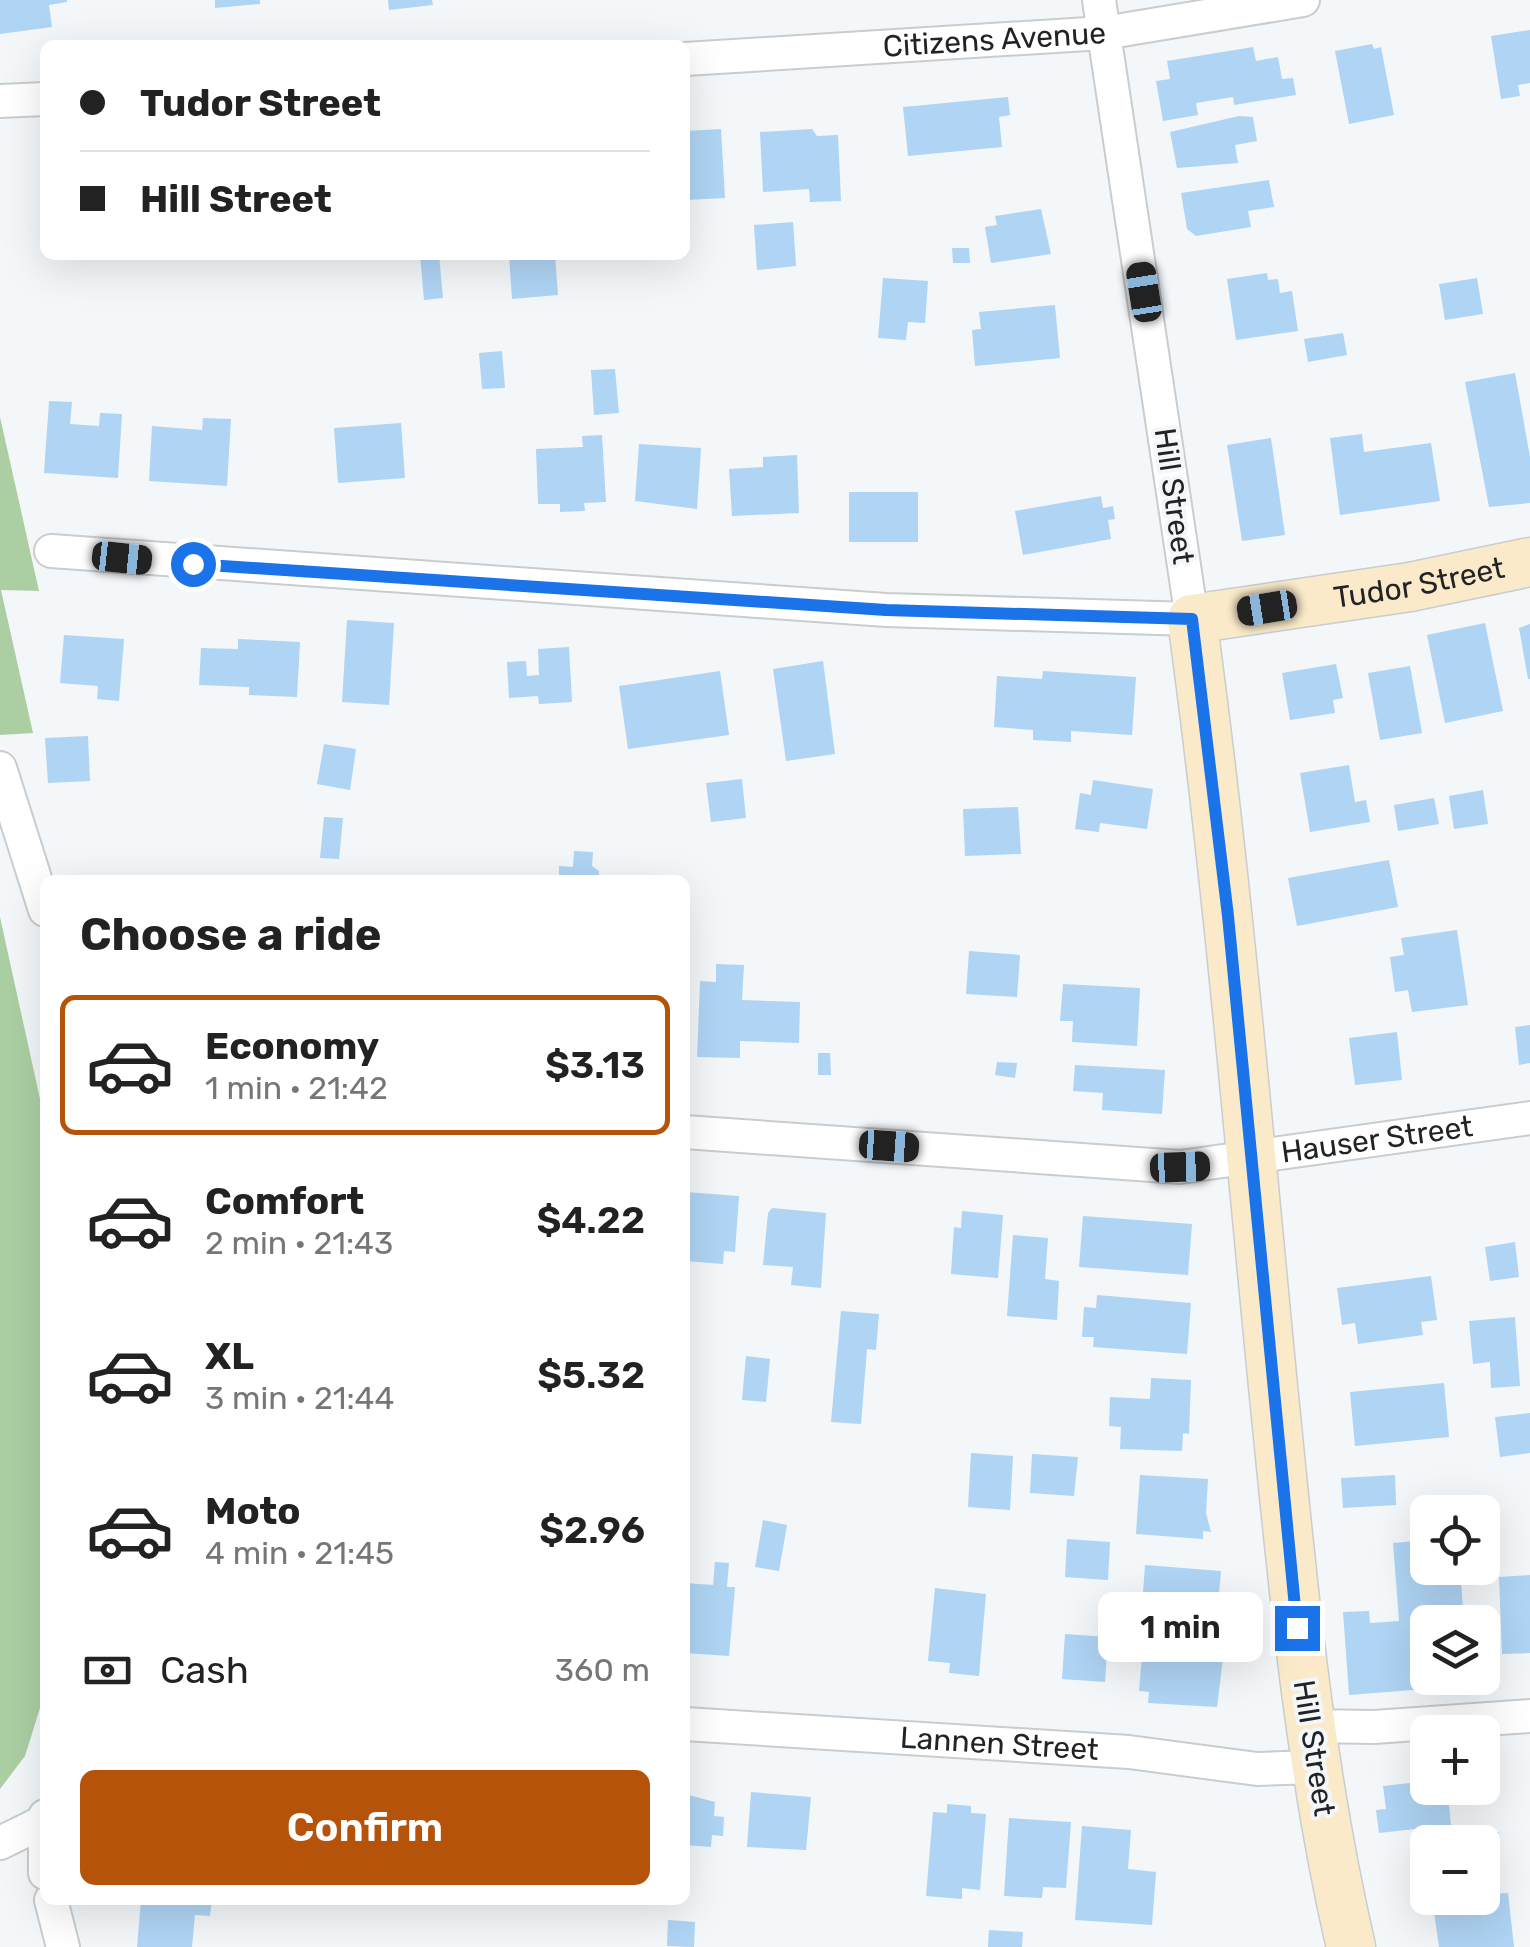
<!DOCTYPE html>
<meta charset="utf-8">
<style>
:root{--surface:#fff;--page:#f6f6f6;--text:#222;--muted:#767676;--line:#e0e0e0;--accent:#b45309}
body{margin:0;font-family:Rubik,sans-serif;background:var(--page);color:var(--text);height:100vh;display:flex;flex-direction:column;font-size:38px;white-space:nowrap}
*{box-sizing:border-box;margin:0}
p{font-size:32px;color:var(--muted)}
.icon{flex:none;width:55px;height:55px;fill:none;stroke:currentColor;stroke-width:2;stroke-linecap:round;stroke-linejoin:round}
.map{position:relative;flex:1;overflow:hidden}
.sheet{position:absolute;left:40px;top:875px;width:650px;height:1030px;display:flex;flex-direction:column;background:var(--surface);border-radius:15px;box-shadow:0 10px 40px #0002}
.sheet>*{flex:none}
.top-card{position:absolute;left:40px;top:40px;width:650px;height:220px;border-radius:15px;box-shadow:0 10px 40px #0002;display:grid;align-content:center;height:220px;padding:0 40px;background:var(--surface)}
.tools{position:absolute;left:1410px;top:1495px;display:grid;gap:20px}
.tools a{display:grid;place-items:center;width:90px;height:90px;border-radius:15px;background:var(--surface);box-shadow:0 10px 40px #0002;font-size:50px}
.end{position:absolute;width:45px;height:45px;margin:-22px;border:12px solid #1a73e8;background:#fff;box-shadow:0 0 0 5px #fff}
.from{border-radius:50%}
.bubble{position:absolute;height:70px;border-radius:15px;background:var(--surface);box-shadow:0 10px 40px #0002;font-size:32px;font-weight:600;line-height:70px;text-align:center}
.car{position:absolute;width:30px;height:60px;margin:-30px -15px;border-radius:12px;box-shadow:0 0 8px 2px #0007;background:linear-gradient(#222 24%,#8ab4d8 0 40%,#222 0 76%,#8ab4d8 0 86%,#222 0)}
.top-card b{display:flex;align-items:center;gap:35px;height:95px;font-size:38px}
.top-card b+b{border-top:2px solid var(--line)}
.top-card i{width:25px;height:25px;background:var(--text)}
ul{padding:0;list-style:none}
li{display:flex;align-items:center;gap:30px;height:140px;margin:0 20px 15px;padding:0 20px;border:5px solid transparent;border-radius:15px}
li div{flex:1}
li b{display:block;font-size:38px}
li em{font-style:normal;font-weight:600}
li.on{border-color:var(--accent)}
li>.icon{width:90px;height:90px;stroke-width:1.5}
h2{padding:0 40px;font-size:45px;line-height:120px}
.pay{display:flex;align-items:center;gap:25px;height:110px;padding:0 40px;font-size:38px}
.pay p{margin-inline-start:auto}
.primary-button{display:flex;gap:20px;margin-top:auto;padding:20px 40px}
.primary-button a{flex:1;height:115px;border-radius:15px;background:var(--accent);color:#fff;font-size:40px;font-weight:600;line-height:115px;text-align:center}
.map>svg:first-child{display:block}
.green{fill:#abcfa3}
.building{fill:#afd4f4}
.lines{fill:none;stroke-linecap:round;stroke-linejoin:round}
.street-casing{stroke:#c9cdcf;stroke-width:36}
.secondary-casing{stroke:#c9cdcf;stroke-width:51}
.street{stroke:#fff;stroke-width:32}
.secondary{stroke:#faeaca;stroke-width:48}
.route{stroke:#1a73e8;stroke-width:12}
.labels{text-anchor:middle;stroke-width:8;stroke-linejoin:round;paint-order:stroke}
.street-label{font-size:30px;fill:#222324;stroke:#f3f7f9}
</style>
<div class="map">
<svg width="1530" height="1947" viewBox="0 0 1530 1947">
<rect width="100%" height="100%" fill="#f3f7f9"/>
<g class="green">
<path d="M 0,417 L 39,591 L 1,590 L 33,733 L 0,735 Z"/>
<path d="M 0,917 L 42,1108 L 45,1185 L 45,1692 L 25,1756 L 0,1789 Z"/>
</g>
<g class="building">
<path d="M 0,0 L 67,0 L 67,2 L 49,5 L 52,27 L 0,34 Z"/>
<path d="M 215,0 L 260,0 L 260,4 L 215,8 Z"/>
<path d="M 388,0 L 432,0 L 433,5 L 389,10 Z"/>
<path d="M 1530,30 L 1530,83 L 1518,85 L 1520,96 L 1501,99 L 1491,36 Z"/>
<path d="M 1372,44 L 1374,49 L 1381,47 L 1394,115 L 1349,124 L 1335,51 Z"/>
<path d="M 1253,47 L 1256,61 L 1278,57 L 1282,79 L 1293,78 L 1296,95 L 1234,105 L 1233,97 L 1196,103 L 1198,115 L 1163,121 L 1156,81 L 1170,79 L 1167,61 Z"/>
<path d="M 1008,97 L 1010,115 L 999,117 L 1002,147 L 908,156 L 903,107 Z"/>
<path d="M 1239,116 L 1253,117 L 1257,141 L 1235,145 L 1238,163 L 1177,168 L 1170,132 Z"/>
<path d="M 721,129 L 725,198 L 686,200 L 685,131 Z"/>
<path d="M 812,129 L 817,136 L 838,135 L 841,201 L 810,202 L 809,189 L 763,192 L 760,132 Z"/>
<path d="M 1269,180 L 1274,207 L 1248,211 L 1251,227 L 1196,236 L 1187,229 L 1181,193 Z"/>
<path d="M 1041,209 L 1051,254 L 991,263 L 985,227 L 997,225 L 995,216 Z"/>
<path d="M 793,222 L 796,266 L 757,270 L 754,225 Z"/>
<path d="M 952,248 L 969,248 L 970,263 L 953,263 Z"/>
<path d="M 420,255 L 439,255 L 443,298 L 424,300 Z"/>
<path d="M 509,255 L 555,255 L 558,295 L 512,299 Z"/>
<path d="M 1267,273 L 1268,280 L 1278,279 L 1280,293 L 1292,291 L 1298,331 L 1236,340 L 1227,279 Z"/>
<path d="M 883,278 L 928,281 L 925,323 L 908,322 L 906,340 L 878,338 Z"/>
<path d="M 1477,278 L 1483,314 L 1445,320 L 1439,284 Z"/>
<path d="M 1055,305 L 1060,358 L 975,366 L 972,330 L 981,329 L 979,312 Z"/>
<path d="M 1343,333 L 1347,355 L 1308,362 L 1304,339 Z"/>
<path d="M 502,351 L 505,388 L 482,389 L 479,353 Z"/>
<path d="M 615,369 L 619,413 L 594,415 L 591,370 Z"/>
<path d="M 1515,373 L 1530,457 L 1530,503 L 1489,507 L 1465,382 Z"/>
<path d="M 49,401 L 72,402 L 70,424 L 99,426 L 100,413 L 122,414 L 118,478 L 44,473 Z"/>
<path d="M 203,418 L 231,419 L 227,486 L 149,481 L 152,426 L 202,430 Z"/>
<path d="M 401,423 L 405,478 L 338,483 L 334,428 Z"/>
<path d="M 1362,434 L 1364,452 L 1431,443 L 1440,501 L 1340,515 L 1330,438 Z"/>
<path d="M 602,435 L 606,502 L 584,503 L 585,511 L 560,512 L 560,504 L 538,504 L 536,449 L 583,447 L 582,436 Z"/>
<path d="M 1271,438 L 1285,535 L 1242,541 L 1227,445 Z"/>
<path d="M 639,444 L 701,448 L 697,509 L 635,501 Z"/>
<path d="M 797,455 L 799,513 L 732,516 L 729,469 L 763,467 L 763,457 Z"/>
<rect x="849" y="492" width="69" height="50"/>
<path d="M 1101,496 L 1103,508 L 1113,506 L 1115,519 L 1108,520 L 1111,539 L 1023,555 L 1015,511 Z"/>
<path d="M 347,620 L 394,623 L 389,705 L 342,702 Z"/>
<path d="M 1485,623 L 1503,711 L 1445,723 L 1427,635 Z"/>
<path d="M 1530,624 L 1530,679 L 1528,679 L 1519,628 Z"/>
<path d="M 64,635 L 124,639 L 119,701 L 97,699 L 98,686 L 60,683 Z"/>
<path d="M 238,639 L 300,642 L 297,697 L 249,695 L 249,687 L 199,685 L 201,648 L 238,649 Z"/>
<path d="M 569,647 L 572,702 L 539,704 L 538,696 L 509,698 L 507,662 L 526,661 L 527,676 L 539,675 L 538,649 Z"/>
<path d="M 823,661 L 835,754 L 786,761 L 773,669 Z"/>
<path d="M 1336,664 L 1343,698 L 1333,700 L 1335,713 L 1290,720 L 1282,673 Z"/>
<path d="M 1410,666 L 1422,733 L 1380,740 L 1368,673 Z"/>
<path d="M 720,671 L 729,735 L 628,749 L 619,686 Z"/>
<path d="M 1043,671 L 1136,677 L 1132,735 L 1071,731 L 1071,742 L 1033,740 L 1033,730 L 994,727 L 997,676 L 1042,679 Z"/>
<path d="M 88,736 L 90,781 L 48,783 L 45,738 Z"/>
<path d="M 324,744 L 356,749 L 350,790 L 317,784 Z"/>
<path d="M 1349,765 L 1355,802 L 1366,800 L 1370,822 L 1310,832 L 1300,773 Z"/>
<path d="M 742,779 L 746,818 L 711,822 L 706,783 Z"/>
<path d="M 1093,780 L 1153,789 L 1147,829 L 1100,823 L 1099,832 L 1075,829 L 1080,793 L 1091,795 Z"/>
<path d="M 1483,790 L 1488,824 L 1454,829 L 1449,796 Z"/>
<path d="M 1434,798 L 1439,824 L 1398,831 L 1394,805 Z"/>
<path d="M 1018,807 L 1021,854 L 965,856 L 963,809 Z"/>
<path d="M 324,817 L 343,818 L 339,859 L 320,858 Z"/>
<path d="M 574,851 L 593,852 L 592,866 L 599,871 L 599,880 L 559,880 L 559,866 L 573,867 Z"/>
<path d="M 1389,860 L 1398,907 L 1297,926 L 1288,878 Z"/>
<path d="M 1457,930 L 1468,1005 L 1412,1012 L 1408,990 L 1395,992 L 1390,957 L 1404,955 L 1401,938 Z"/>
<path d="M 969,951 L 1020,955 L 1017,997 L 966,994 Z"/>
<path d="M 716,964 L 744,965 L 742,1000 L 800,1002 L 799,1043 L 740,1041 L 740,1058 L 697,1057 L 700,981 L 716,982 Z"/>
<path d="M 1063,984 L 1140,988 L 1137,1046 L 1072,1042 L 1073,1021 L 1060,1021 Z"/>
<path d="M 1530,1025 L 1530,1063 L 1519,1065 L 1515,1027 Z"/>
<path d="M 1397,1032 L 1402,1080 L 1355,1085 L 1349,1038 Z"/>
<path d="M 818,1053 L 830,1053 L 831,1075 L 818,1075 Z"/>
<path d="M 997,1062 L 1017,1063 L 1015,1078 L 995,1075 Z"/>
<path d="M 1075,1065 L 1165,1070 L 1162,1114 L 1102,1110 L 1103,1093 L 1073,1091 Z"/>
<path d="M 685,1192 L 739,1196 L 735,1252 L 724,1251 L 723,1264 L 685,1261 Z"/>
<path d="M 772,1208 L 826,1213 L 821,1288 L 791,1285 L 793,1267 L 763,1265 L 768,1213 Z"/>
<path d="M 962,1211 L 1003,1215 L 998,1278 L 951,1274 L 954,1227 L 961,1228 Z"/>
<path d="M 1083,1216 L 1192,1224 L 1188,1275 L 1079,1267 Z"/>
<path d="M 1013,1235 L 1048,1238 L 1045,1279 L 1059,1281 L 1057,1320 L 1007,1316 Z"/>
<path d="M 1515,1242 L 1519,1277 L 1490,1281 L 1485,1247 Z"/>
<path d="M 1431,1276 L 1437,1320 L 1421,1322 L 1423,1335 L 1358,1344 L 1355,1323 L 1342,1325 L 1337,1288 Z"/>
<path d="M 1097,1295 L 1191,1303 L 1187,1354 L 1093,1347 L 1094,1337 L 1082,1337 L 1084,1307 L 1096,1308 Z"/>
<path d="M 841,1311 L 879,1314 L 876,1350 L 867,1349 L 861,1424 L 831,1422 Z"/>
<path d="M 1515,1317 L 1520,1386 L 1491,1388 L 1490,1362 L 1473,1364 L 1469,1321 Z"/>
<path d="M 746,1356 L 770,1359 L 766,1402 L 742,1400 Z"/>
<path d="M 1151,1378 L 1191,1380 L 1189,1434 L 1183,1433 L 1182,1451 L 1120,1449 L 1121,1427 L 1109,1426 L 1110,1397 L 1150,1399 Z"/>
<path d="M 1444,1383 L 1449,1437 L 1355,1446 L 1350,1392 Z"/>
<path d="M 1530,1413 L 1530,1453 L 1500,1457 L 1495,1417 Z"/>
<path d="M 971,1453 L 1013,1456 L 1010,1510 L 968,1507 Z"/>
<path d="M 1032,1454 L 1078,1457 L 1074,1496 L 1030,1493 Z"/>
<path d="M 1140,1475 L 1208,1479 L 1206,1513 L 1211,1532 L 1203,1531 L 1203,1539 L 1136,1534 Z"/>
<path d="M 1395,1475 L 1396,1505 L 1343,1508 L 1341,1478 Z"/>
<path d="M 763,1520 L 787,1525 L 779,1571 L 755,1567 Z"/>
<path d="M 1495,1522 L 1499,1556 L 1482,1558 L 1482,1523 Z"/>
<path d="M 1067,1539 L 1110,1542 L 1108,1580 L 1065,1577 Z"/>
<path d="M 1428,1540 L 1428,1568 L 1460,1568 L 1464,1622 L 1428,1622 L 1428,1678 L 1450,1678 L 1451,1687 L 1349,1695 L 1343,1612 L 1369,1611 L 1370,1623 L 1399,1621 L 1393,1543 Z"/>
<path d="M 715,1562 L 729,1563 L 727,1587 L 735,1587 L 729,1656 L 685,1653 L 685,1583 L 713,1585 Z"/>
<path d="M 1145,1565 L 1221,1571 L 1216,1628 L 1141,1622 Z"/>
<path d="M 1530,1575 L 1530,1653 L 1502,1654 L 1499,1577 Z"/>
<path d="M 935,1588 L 986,1594 L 979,1676 L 949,1673 L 950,1663 L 928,1661 Z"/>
<path d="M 1065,1634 L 1108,1637 L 1105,1682 L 1062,1679 Z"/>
<path d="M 1143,1644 L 1224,1650 L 1217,1707 L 1148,1703 L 1149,1692 L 1139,1691 Z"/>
<path d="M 1428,1781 L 1428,1788 L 1439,1788 L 1440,1796 L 1448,1795 L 1451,1825 L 1379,1833 L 1376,1810 L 1386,1809 L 1383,1786 Z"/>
<path d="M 751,1792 L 811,1797 L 806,1850 L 747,1847 Z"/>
<path d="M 685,1794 L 715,1802 L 714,1816 L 724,1817 L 723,1836 L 712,1835 L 711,1847 L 685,1845 Z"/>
<path d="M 947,1804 L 971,1806 L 971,1813 L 986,1814 L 980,1890 L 962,1888 L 962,1899 L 926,1896 L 933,1812 L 947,1813 Z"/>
<path d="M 1009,1818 L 1071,1822 L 1066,1888 L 1043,1887 L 1042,1898 L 1004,1896 Z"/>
<path d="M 1082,1826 L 1131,1830 L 1128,1869 L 1156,1872 L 1152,1925 L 1075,1920 Z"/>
<path d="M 1499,1832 L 1500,1850 L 1482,1852 L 1482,1842 L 1449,1842 L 1448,1837 Z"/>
<path d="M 1508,1893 L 1514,1947 L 1439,1947 L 1432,1898 Z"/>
<path d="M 141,1900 L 212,1900 L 210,1916 L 195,1915 L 192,1947 L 137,1947 Z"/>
<path d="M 668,1920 L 695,1922 L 694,1947 L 667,1946 Z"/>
<path d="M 989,1930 L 1023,1932 L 1022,1947 L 988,1947 Z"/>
</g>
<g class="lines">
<g class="street-casing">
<g id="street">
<path id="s1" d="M 685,59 L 1104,33 L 1303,0"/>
<path d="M 0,101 L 45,99"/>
<path d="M 51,551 L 886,610 L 1192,619 L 1099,0"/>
<path d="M 0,768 L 45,910"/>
<path id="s2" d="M 685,1132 L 1180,1167 L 1530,1118"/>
<path id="s3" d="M 685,1724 L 1129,1752 L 1257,1769 L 1315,1767"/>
<path d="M 1309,1726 L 1374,1727 L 1530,1716"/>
<path d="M 45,1816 L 45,1873"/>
<path d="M 0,1843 L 43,1822"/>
<path d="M 51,1900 L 63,1947"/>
</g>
</g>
<g class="secondary-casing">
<g id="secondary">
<path id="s4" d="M 1351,1947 C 1308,1762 1292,1575 1273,1386 C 1248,1130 1227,874 1192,619 L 1410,587 L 1530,562"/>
</g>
</g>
<use href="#street" class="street"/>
<use href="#secondary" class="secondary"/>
</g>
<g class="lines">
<path class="route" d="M 193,564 L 886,610 L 1192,619 L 1228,916 L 1297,1628"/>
</g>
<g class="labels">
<g class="street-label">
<text dy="10" stroke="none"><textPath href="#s1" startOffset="310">Citizens Avenue</textPath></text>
<text transform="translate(1174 496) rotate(82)" y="10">Hill Street</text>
<text dy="10" stroke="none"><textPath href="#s4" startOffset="1568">Tudor Street</textPath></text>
<text dy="10" stroke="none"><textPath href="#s2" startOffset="695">Hauser Street</textPath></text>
<text dy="10" stroke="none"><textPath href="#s3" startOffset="315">Lannen Street</textPath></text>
<text transform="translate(1314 1748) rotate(81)" y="10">Hill Street</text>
</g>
</g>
</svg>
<div class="tools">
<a><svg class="icon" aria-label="locate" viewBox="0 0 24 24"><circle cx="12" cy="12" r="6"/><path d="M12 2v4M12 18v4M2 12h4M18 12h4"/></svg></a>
<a><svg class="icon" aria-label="layers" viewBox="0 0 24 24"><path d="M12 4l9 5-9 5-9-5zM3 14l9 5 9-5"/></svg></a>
<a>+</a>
<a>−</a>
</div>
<i class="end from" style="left:193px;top:564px"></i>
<i class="end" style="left:1297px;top:1628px"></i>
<div class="bubble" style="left:1098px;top:1592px;width:165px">1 min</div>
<i class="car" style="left:1144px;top:292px;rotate:351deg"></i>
<i class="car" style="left:122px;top:558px;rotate:96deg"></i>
<i class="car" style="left:1267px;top:608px;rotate:261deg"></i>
<i class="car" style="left:889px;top:1146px;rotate:94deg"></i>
<i class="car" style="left:1180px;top:1167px;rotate:88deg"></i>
<div class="top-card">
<b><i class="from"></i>Tudor Street</b>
<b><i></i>Hill Street</b>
</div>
<section class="sheet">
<h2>Choose a ride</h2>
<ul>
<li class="on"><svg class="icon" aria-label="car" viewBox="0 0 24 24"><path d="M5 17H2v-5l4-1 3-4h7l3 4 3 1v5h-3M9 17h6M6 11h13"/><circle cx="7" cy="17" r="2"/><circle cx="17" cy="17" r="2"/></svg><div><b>Economy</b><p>1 min · 21:42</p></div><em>$3.13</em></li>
<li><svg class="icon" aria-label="car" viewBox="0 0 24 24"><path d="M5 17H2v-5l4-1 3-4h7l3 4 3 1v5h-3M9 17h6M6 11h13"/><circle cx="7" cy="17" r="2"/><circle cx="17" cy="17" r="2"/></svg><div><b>Comfort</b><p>2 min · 21:43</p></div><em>$4.22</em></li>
<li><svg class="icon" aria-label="car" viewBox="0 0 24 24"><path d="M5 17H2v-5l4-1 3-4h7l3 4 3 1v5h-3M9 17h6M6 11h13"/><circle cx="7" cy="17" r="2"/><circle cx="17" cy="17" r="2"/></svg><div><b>XL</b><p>3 min · 21:44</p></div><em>$5.32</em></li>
<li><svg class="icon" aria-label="car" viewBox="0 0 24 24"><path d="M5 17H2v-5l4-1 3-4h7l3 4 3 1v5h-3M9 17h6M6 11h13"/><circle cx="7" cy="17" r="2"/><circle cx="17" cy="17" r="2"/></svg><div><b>Moto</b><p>4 min · 21:45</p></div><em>$2.96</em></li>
</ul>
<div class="pay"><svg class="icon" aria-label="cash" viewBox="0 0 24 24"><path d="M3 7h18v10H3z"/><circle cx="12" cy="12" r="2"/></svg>Cash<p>360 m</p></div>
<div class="primary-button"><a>Confirm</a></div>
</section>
</div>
